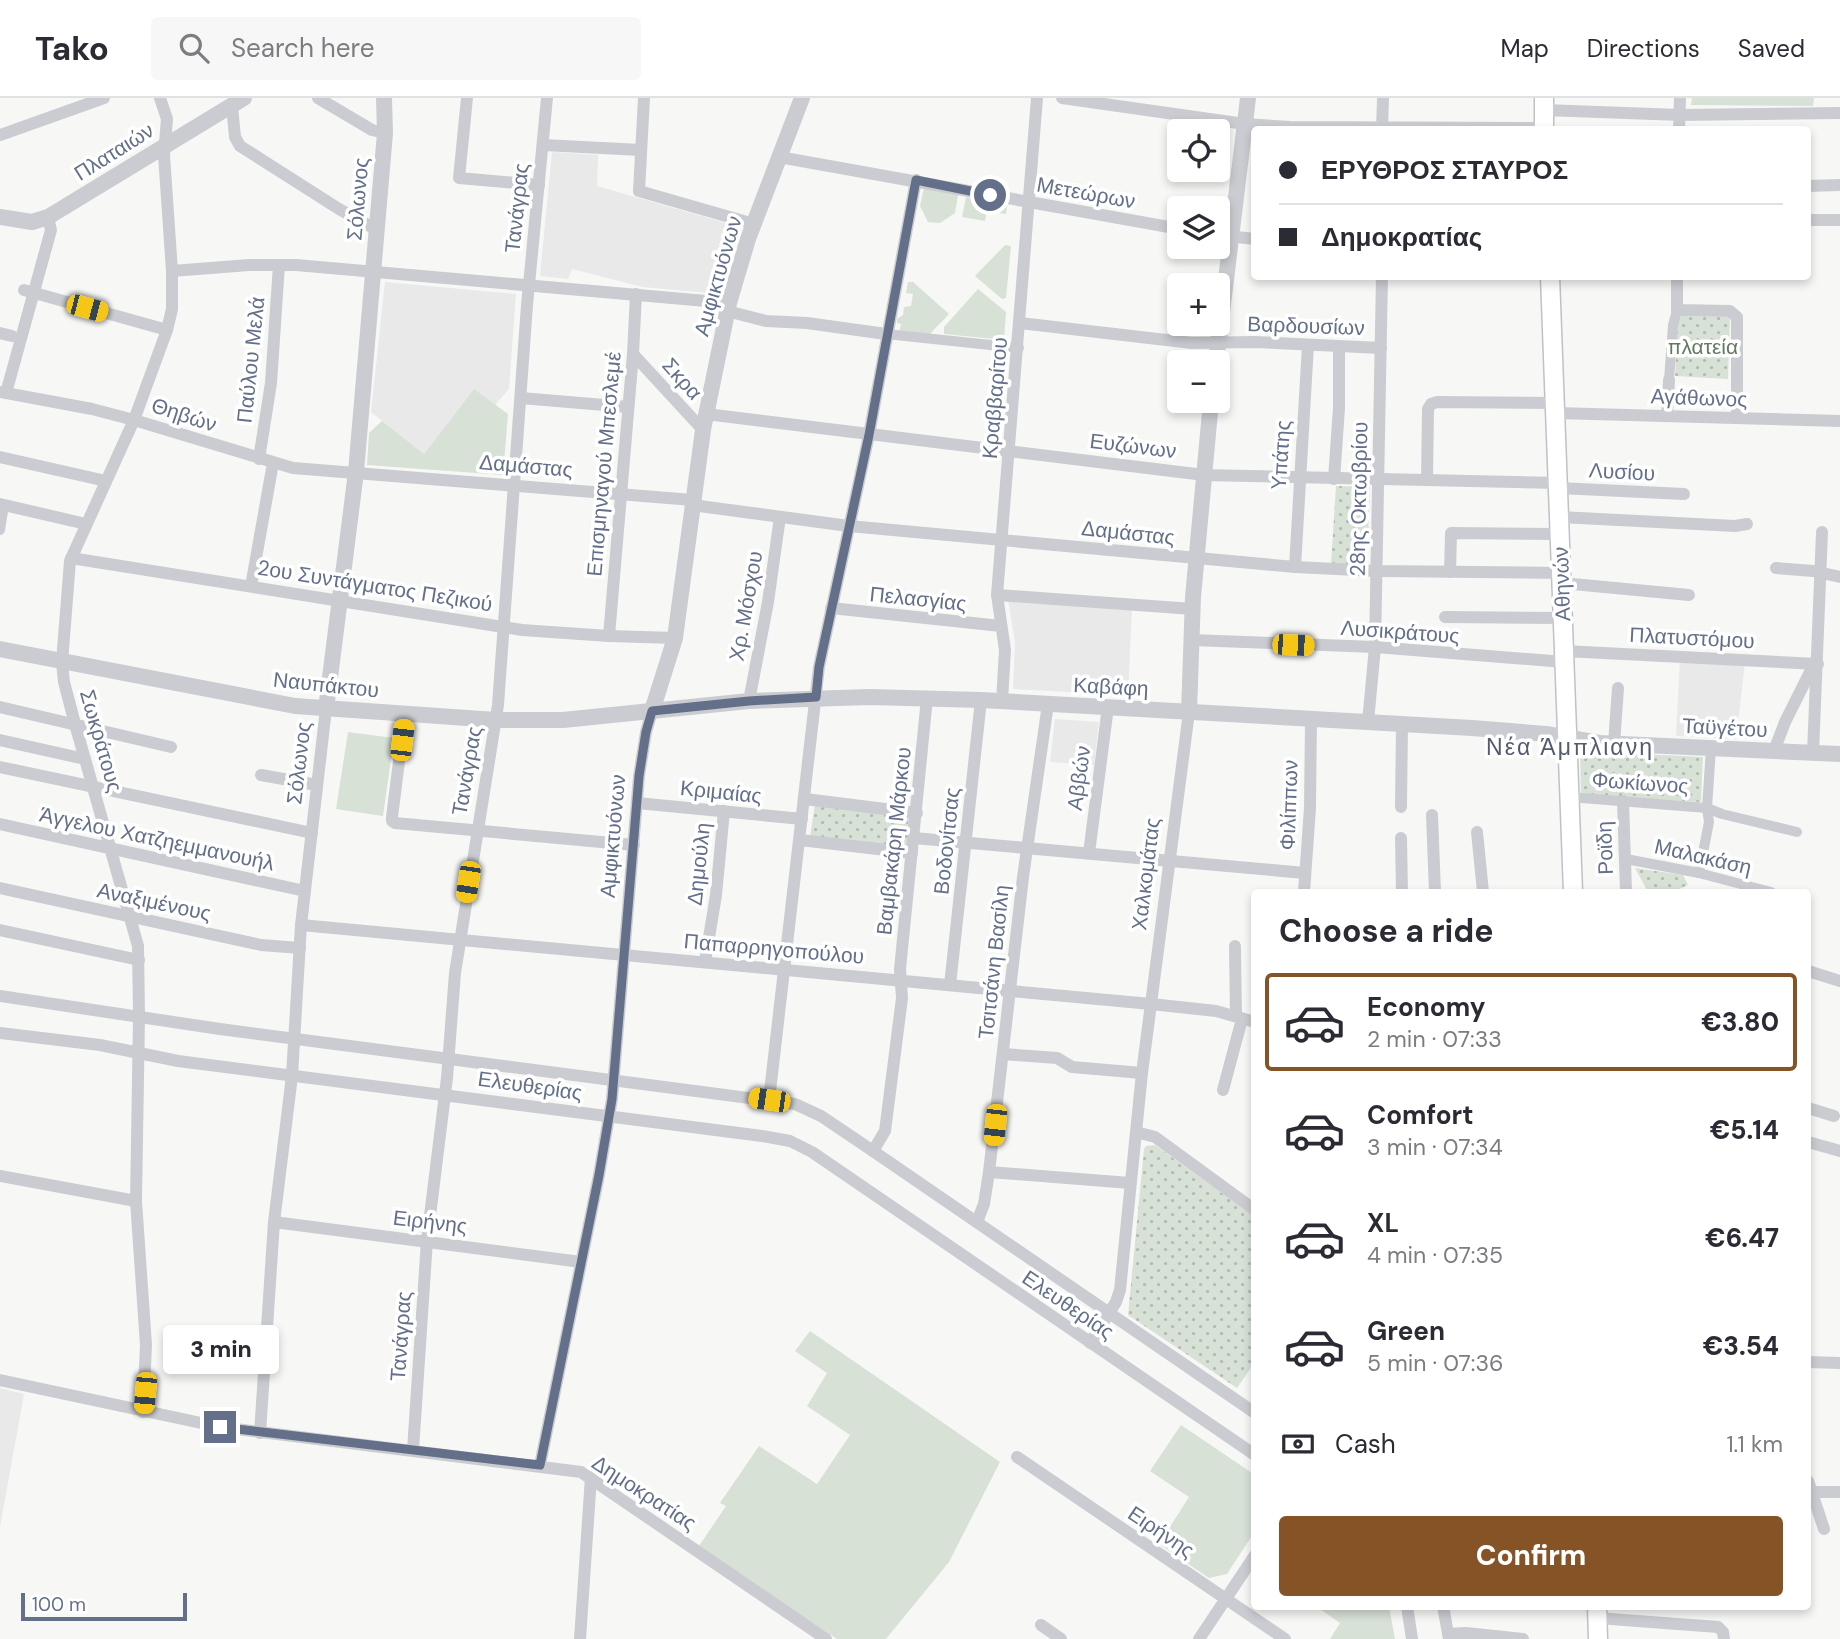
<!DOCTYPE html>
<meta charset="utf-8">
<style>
:root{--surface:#fff;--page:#f7f7f7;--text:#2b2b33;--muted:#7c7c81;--line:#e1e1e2;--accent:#865327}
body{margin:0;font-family:"DM Sans",sans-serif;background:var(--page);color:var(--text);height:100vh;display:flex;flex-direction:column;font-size:26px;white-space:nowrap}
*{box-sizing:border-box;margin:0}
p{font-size:23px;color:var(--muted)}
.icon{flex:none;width:38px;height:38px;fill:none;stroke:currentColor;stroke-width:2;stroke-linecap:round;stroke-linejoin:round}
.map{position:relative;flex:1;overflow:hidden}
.side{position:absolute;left:1251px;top:791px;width:560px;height:721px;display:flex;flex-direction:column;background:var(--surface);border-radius:7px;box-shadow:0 4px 10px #0003}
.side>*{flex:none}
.top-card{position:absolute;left:1251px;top:28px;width:560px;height:154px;border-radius:7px;box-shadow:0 4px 10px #0003;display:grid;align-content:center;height:154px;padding:0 28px;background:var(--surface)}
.controls{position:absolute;left:1167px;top:21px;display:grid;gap:14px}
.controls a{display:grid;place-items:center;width:63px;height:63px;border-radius:7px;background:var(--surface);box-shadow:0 4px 10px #0003;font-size:35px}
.scale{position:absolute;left:21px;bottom:18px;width:166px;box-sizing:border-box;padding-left:7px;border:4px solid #646f89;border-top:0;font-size:19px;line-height:24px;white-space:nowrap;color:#646f89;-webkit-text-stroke:5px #fff;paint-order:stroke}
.end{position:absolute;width:32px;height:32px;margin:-16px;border:9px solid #646f89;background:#fff;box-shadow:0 0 0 4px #fff}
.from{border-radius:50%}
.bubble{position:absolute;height:49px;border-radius:7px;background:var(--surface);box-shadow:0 4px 10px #0003;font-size:23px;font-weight:800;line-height:49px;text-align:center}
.car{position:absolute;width:21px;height:42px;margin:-21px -10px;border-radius:9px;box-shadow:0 0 5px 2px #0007;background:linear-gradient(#f5c518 24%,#345 0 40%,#f5c518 0 76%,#345 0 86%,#f5c518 0)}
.top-card b{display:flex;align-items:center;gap:24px;height:66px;font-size:26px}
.top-card b+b{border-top:2px solid var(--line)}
.top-card i{width:18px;height:18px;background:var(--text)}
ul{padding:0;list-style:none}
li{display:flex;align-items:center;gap:21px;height:98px;margin:0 14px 10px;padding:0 14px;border:4px solid transparent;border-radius:7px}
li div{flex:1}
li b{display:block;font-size:26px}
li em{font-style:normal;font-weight:800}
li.active{border-color:var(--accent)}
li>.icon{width:63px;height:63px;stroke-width:1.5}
h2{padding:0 28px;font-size:32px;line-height:84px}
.pay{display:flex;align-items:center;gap:18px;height:77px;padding:0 28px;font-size:26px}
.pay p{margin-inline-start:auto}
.primary-button{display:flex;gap:14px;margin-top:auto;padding:14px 28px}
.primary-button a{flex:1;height:80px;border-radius:7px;background:var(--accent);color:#fff;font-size:28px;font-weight:800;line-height:80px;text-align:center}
header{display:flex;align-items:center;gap:42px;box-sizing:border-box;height:98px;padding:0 35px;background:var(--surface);border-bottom:2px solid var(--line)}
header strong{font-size:33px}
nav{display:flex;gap:38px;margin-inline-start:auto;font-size:24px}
.search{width:490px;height:63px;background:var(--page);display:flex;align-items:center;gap:18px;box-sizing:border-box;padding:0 24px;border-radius:7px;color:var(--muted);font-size:26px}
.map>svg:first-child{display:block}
.built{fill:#e8e9e8}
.grass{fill:#d7e1d6}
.park{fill:url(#park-dots)}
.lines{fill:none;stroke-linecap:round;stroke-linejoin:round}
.secondary-casing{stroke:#bec1c7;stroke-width:21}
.pedestrian{stroke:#caccd1;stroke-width:10}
.minor{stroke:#caccd1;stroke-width:12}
.tertiary{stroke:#caccd1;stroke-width:16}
.secondary{stroke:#fff;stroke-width:18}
.route{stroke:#646f89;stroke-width:9}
.labels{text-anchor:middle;stroke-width:7;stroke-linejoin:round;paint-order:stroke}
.street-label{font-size:21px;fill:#646f89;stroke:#fff}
.park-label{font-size:21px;fill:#607a61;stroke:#fff}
.neighbourhood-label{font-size:23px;letter-spacing:2px;fill:#535b6e;stroke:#fff}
</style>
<header>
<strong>Tako</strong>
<div class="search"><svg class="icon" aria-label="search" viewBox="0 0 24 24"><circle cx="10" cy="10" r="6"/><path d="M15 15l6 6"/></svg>Search here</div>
<nav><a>Map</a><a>Directions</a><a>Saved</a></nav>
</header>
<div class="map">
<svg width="1840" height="1541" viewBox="0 0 1840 1541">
<defs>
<pattern id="park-dots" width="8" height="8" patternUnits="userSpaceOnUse" patternTransform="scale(1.75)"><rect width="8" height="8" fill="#d7e1d6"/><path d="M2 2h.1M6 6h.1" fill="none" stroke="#b2bbb3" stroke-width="1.8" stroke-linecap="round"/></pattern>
</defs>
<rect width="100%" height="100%" fill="#f7f8f5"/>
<g class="built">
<path d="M 552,54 L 598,57 L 597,88 L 740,129 L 720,196 L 643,189 L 572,171 L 568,181 L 540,178 Z"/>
<path d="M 385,184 L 516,196 L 509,291 L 495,307 L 474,291 L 424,356 L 371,314 Z"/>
<path d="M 1008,502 L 1132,511 L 1128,597 L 1013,591 L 1015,543 Z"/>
<path d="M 1680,562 L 1745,565 L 1736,641 L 1676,638 Z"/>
<path d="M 1055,621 L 1099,624 L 1094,667 L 1050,664 Z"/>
<path d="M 0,1290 L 24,1296 L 0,1429 Z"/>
</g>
<g class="grass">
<path d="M 1692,0 L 1814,0 L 1813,8 L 1691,7 Z"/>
<path d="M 924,90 L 958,97 L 955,115 L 940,125 L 928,124 L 920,108 Z"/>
<path d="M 966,99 L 1007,108 L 1006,116 L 987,113 L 985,123 L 962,119 Z"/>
<path d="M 1005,147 L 1011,148 L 1006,200 L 1002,201 L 975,178 Z"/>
<path d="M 908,184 L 913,184 L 949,216 L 928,238 L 899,234 L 901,226 L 897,225 L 897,221 L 903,217 L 904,209 L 911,208 L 913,196 L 906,195 Z"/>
<path d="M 978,191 L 1006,214 L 1004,242 L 944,236 L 944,229 Z"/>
<path d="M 474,291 L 508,316 L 503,377 L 367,367 L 369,335 L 382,323 L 424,356 Z"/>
<path d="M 348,634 L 394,640 L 383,718 L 336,711 Z"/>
<path d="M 810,1233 L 1000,1364 L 949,1464 L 886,1541 L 837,1541 L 699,1448 L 726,1408 L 720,1405 L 759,1348 L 817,1386 L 850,1337 L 807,1308 L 827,1275 L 795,1253 Z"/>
<path d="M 1181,1327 L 1255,1377 L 1255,1433 L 1227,1476 L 1209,1480 L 1159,1446 L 1189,1399 L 1150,1373 Z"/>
<path d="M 1317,1509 L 1389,1509 L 1395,1541 L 1330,1541 L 1340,1525 Z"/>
</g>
<g class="park">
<path d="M 1678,218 L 1730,219 L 1728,281 L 1675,278 Z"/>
<path d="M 1336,388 L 1370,389 L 1367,467 L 1331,466 Z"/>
<path d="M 1580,653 L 1703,659 L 1701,704 L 1581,698 Z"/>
<path d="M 815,706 L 912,717 L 908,751 L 810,739 Z"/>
<path d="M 1635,770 L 1683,777 L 1688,787 L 1673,794 L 1648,794 Z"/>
<path d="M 1155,1047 L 1255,1119 L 1255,1264 L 1237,1290 L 1128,1217 L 1144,1051 L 1146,1048 Z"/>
</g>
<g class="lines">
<g class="secondary-casing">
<g id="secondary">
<path d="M 1544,0 L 1544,32"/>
<path d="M 1550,178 L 1573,794"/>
<path d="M 1597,1508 L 1598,1541"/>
</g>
</g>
<g class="pedestrian">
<path d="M 886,236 L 1019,250"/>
<path d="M 1669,282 L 1673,227 L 1677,212"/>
<path d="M 0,432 L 4,407"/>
<path d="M 1569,699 L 1707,710 L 1722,716 L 1797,734"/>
<path d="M 1626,761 L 1699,775 L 1771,794"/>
<path d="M 1699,775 L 1709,724 L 1707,710 L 1711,650"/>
</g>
<g class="minor">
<path d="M 318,0 L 372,32 L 385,35"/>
<path d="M 467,0 L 459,80 L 539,87"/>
<path d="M 644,0 L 639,93 L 754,126"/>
<path d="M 1062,0 L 1245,26 L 1290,29 L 1544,30"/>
<path d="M 232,8 L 235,39 L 240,48 L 339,111 L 377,132"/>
<path d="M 1544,12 L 1680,17 L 1840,15"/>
<path d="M 1382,32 L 1383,0"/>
<path d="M 1679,32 L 1680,0"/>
<path d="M 0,37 L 104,0"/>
<path d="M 543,47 L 641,52"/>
<path d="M 779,59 L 1180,131"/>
<path d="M 1808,88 L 1840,87"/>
<path d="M 1808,122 L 1840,122"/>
<path d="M 1218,137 L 1255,141"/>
<path d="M 172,173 L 249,167 L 296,167 L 729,205"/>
<path d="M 1677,178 L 1677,212 L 1730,213 L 1737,219 L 1737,320"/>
<path d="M 24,192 L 167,232"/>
<path d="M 727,213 L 766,223 L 807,225 L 886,236"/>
<path d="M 1020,225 L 1192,245 L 1255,244 L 1381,250"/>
<path d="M 0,235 L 12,238"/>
<path d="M 633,256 L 703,332"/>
<path d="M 0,294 L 92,311 L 134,322 L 293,370 L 693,402"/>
<path d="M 6,295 L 51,132 L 48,119"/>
<path d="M 521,300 L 628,309"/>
<path d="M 1556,315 L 1840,323"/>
<path d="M 706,316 L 1204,377 L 1558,385"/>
<path d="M 1667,318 L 1669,282"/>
<path d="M 0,359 L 106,383"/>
<path d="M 259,361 L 271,285 L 279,167"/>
<path d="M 1334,381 L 1339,310 L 1339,249"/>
<path d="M 1427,382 L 1428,311 L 1431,306 L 1437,304 L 1556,305"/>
<path d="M 1559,390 L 1684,396"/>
<path d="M 0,406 L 86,426"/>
<path d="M 692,407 L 849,428 L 1295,469 L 1377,473 L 1561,475"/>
<path d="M 1560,419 L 1735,428 L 1747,426"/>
<path d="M 71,460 L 522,532 L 609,538 L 675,540"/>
<path d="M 1295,469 L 1308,247"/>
<path d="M 1776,470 L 1813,473 L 1840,479"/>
<path d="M 1450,474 L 1451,435 L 1561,436"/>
<path d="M 1562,485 L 1689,497"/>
<path d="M 251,488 L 273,365"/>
<path d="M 997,497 L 1193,511"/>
<path d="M 831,510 L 1001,528"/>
<path d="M 1445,519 L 1563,520"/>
<path d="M 609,538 L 633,256 L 636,196"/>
<path d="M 1191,542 L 1375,549 L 1564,564"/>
<path d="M 1564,553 L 1818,566"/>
<path d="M 749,603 L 768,504 L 780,419"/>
<path d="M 1002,603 L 1005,552 L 997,497 L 1037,0"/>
<path d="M 0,609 L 171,649"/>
<path d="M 405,616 L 392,719 L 392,723 L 395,725 L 634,747"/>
<path d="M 1368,624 L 1375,549 L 1382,178"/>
<path d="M 0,642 L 85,661"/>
<path d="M 1614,646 L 1618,590"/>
<path d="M 1774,653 L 1785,624 L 1814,566"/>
<path d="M 1813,655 L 1822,434"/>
<path d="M 0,669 L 312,735"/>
<path d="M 261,677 L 317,687"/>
<path d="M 805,701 L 917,715"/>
<path d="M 1623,703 L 1626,794"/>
<path d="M 637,705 L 802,721"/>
<path d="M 1401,709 L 1402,626"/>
<path d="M 1432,717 L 1435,794"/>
<path d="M 0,726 L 305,793"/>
<path d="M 1477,734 L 1483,794"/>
<path d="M 914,740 L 1305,775"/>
<path d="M 1401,740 L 1402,794"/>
<path d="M 800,742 L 912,755"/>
<path d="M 1089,755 L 1108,609"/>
<path d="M 0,790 L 261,847 L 300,850"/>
<path d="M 1304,794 L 1310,710 L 1311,621"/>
<path d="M 301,827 L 1151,906 L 1216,913 L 1255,924"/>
<path d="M 0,832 L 139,862"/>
<path d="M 1235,848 L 1236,918"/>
<path d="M 705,864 L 716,797 L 724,713"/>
<path d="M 1808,873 L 1840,883"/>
<path d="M 950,887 L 981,602"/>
<path d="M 0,898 L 220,931 L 795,1006 L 821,1018 L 873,1053 L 1255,1315"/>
<path d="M 0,935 L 100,947 L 178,963 L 762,1038 L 790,1043 L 812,1054 L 1255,1357"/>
<path d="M 1003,956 L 1057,960 L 1072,969 L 1142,975"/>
<path d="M 1223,992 L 1242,921"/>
<path d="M 769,1002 L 819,569 L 869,337 L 916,82"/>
<path d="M 1808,1010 L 1834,1018"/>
<path d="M 1136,1034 L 1155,1039 L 1255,1112"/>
<path d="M 1808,1044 L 1840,1053"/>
<path d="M 873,1053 L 885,1033 L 902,900 L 900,871 L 927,600"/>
<path d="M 989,1074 L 1130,1085"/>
<path d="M 0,1078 L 136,1103"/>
<path d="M 274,1124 L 581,1164"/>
<path d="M 977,1124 L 984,1106 L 989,1074 L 1023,779 L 1048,606"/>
<path d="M 1090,1245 L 1116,1204 L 1120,1192 L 1142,975 L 1189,614"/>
<path d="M 1808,1264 L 1840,1265"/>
<path d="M 0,1282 L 220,1329 L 581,1374 L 826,1541"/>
<path d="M 143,1314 L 146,1247 L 136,1103 L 139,919 L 138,848 L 75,626 L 64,584 L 62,564 L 70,463 L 134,322 L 167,232 L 172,211 L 172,173 L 164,57 L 167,21 L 160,0"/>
<path d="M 260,1335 L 274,1124 L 292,978 L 301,827 L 326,611"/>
<path d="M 413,1352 L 427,1142 L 447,980 L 455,875 L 498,607 L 527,207 L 547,0"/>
<path d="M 1017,1359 L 1285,1541"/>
<path d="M 540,1367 L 599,1077 L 612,1001 L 639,678 L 646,634 L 652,613"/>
<path d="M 1808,1383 L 1824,1431"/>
<path d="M 1808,1394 L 1840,1394"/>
<path d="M 1407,1508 L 1412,1541"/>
<path d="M 1443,1508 L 1449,1541"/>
<path d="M 1597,1520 L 1718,1529 L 1723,1534 L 1724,1541"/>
<path d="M 1041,1527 L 1061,1541"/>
<path d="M 1448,1536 L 1466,1535 L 1523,1541"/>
<path d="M 580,1541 L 591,1379"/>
<path d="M 1199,1541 L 1255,1457"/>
</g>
<g class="tertiary">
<path d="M 0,119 L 32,124 L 48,119 L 244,0"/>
<path d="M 1216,264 L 1248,0"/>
<path d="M 0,551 L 295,608 L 496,622 L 563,622 L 749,603 L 869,599 L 981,602 L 1472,630 L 1546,636 L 1600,645 L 1840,656"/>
<path d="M 326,611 L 356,374 L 385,35 L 384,0"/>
<path d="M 652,613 L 675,540 L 703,332 L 729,205 L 748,141 L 802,0"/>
<path d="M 1189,614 L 1193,499 L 1211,303"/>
</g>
<use href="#secondary" class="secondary"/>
</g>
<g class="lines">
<path class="route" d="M 220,1329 L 540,1367 L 599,1077 L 612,1001 L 639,678 L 646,634 L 652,613 L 749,603 L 816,599 L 819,569 L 869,337 L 916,82 L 990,97"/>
</g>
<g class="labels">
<g class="street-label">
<text transform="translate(114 54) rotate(-32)" y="7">Πλαταιών</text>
<text transform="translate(1086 95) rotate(10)" y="7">Μετεώρων</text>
<text transform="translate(358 101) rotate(-85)" y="7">Σόλωνος</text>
<text transform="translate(517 110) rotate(-84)" y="7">Τανάγρας</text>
<text transform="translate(718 178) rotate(-74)" y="7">Αμφικτυόνων</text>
<text transform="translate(1306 228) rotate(2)" y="7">Βαρδουσίων</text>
<text transform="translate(251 262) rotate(-84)" y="7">Παύλου Μελά</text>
<text transform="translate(682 281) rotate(48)" y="7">Σκρα</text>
<text transform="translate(995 300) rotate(-85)" y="7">Κραββαρίτου</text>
<text transform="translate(1699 300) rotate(2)" y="7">Αγάθωνος</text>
<text transform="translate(184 317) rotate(18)" y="7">Θηβών</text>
<text transform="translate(1133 348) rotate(7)" y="7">Ευζώνων</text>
<text transform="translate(1281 357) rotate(-86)" y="7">Υπάτης</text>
<text transform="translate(604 366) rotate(-85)" y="7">Επισμηναγού Μπεσλεμέ</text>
<text transform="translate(526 368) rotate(5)" y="7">Δαμάστας</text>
<text transform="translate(1622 374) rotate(3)" y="7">Λυσίου</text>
<text transform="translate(1359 401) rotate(-89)" y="7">28ης Οκτωβρίου</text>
<text transform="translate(1128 435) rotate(6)" y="7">Δαμάστας</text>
<text transform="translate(1562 486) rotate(-92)" y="7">Αθηνών</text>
<text transform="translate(375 488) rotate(9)" y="7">2ου Συντάγματος Πεζικού</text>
<text transform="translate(918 501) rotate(6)" y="7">Πελασγίας</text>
<text transform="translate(746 508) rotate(-80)" y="7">Χρ. Μόσχου</text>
<text transform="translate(1400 534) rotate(4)" y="7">Λυσικράτους</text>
<text transform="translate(1692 540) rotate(3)" y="7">Πλατυστόμου</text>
<text transform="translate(326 587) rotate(6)" y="7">Ναυπάκτου</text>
<text transform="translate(1111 589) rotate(3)" y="7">Καβάφη</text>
<text transform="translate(1725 630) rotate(3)" y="7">Ταϋγέτου</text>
<text transform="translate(101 643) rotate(74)" y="7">Σωκράτους</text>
<text transform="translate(299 665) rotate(-83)" y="7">Σόλωνος</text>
<text transform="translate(467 673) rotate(-80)" y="7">Τανάγρας</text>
<text transform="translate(1079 680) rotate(-82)" y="7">Αββών</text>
<text transform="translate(1640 685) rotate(4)" y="7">Φωκίωνος</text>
<text transform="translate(721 694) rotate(6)" y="7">Κριμαίας</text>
<text transform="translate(1289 707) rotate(-88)" y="7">Φιλίππων</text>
<text transform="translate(613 738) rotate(-85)" y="7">Αμφικτυόνων</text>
<text transform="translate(157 741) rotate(12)" y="7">Άγγελου Χατζηεμμανουήλ</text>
<text transform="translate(894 743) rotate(-84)" y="7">Βαμβακάρη Μάρκου</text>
<text transform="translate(947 743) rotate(-84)" y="7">Βοδονίτσας</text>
<text transform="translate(1605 750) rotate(-92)" y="7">Ροϊδη</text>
<text transform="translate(1703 759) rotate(13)" y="7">Μαλακάση</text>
<text transform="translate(699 766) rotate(-84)" y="7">Δημούλη</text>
<text transform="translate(1146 776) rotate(-83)" y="7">Χαλκομάτας</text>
<text transform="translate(154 804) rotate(12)" y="7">Αναξιμένους</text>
<text transform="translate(774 851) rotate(5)" y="7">Παπαρρηγοπούλου</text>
<text transform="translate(994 864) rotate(-84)" y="7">Τσιτσάνη Βασίλη</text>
<text transform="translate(530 988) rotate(8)" y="7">Ελευθερίας</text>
<text transform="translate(430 1124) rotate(7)" y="7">Ειρήνης</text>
<text transform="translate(1068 1207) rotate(34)" y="7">Ελευθερίας</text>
<text transform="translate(401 1238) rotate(-86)" y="7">Τανάγρας</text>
<text transform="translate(644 1395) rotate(33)" y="7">Δημοκρατίας</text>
<text transform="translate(1161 1434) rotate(34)" y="7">Ειρήνης</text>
</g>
<g class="park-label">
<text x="1703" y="256">πλατεία</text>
</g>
<g class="neighbourhood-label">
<text x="1570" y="657">Νέα Άμπλιανη</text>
</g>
</g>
</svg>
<div class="controls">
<a><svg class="icon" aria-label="locate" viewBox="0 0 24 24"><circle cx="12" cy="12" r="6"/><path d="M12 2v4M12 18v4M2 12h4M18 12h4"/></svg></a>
<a><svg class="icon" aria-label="layers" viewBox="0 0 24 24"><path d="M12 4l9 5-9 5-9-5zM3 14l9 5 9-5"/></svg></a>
<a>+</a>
<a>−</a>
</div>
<div class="scale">100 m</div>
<i class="end from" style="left:990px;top:97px"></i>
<i class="end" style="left:220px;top:1329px"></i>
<div class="bubble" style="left:163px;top:1227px;width:116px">3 min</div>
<i class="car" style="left:87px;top:210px;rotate:105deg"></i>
<i class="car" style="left:1293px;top:547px;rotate:92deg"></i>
<i class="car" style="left:402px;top:642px;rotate:7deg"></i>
<i class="car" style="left:468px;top:784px;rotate:189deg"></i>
<i class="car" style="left:769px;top:1002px;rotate:278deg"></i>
<i class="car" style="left:995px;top:1027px;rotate:186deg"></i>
<i class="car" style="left:145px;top:1295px;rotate:185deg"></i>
<div class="top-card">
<b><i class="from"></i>ΕΡΥΘΡΟΣ ΣΤΑΥΡΟΣ</b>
<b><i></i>Δημοκρατίας</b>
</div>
<section class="side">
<h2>Choose a ride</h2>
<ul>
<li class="active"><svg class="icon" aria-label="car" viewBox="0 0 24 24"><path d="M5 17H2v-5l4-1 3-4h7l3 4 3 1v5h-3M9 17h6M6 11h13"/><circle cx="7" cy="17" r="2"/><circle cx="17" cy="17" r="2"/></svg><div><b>Economy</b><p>2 min · 07:33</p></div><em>€3.80</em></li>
<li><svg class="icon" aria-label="car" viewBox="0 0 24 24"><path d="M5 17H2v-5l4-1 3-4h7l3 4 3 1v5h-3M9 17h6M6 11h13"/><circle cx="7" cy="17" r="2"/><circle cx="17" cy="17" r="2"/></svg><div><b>Comfort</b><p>3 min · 07:34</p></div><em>€5.14</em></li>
<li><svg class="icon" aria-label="car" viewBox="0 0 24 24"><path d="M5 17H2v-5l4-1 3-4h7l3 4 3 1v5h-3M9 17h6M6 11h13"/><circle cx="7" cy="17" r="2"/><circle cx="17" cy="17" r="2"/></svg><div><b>XL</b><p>4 min · 07:35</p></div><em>€6.47</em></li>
<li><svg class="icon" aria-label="car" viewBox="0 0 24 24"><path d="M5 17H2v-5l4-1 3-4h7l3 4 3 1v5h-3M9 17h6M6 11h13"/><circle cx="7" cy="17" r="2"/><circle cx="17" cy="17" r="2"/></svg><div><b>Green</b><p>5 min · 07:36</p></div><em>€3.54</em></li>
</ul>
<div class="pay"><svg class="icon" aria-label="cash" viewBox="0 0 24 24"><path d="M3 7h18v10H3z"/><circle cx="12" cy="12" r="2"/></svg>Cash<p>1.1 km</p></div>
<div class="primary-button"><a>Confirm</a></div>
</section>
</div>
